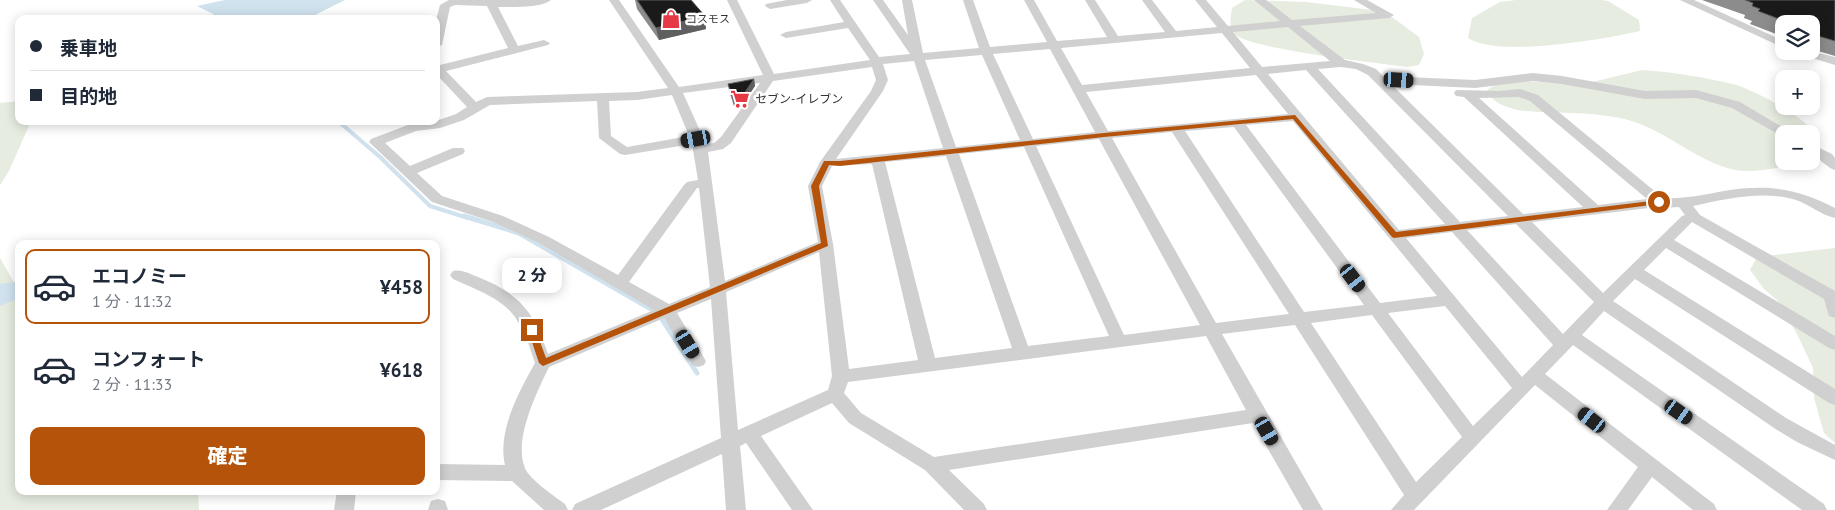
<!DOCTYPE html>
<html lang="ja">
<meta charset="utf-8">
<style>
:root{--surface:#fff;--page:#f6f6f7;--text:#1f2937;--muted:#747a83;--line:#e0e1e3;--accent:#b45309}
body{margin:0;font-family:"PT Sans","Noto Sans JP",sans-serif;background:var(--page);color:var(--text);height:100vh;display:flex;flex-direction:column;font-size:19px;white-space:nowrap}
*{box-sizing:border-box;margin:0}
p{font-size:16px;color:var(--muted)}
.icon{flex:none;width:28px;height:28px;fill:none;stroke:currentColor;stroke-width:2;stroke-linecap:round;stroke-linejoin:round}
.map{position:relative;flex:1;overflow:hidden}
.details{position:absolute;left:15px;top:240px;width:425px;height:255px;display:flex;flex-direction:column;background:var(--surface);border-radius:10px;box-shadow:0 2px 12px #0003}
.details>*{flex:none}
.hud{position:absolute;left:15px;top:15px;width:425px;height:110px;border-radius:10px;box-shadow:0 2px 12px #0003;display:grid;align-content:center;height:110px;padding:0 15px;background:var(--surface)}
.fabs{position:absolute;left:1775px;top:15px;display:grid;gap:10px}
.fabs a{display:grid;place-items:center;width:45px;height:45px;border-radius:10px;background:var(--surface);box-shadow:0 2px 12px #0003;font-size:25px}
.end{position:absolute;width:22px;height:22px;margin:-11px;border:6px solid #b45309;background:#fff;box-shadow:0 0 0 2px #fff}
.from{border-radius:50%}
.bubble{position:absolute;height:35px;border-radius:10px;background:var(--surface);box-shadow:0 2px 12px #0003;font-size:16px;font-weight:800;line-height:35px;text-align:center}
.car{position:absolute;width:15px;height:30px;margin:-15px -8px;border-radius:6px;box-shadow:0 0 4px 1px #0007;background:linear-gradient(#222 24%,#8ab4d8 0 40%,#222 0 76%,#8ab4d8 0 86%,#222 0)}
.hud b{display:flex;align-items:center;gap:18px;height:48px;font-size:19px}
.hud b+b{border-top:1px solid var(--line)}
.hud i{width:12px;height:12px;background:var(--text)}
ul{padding:9px 0 0;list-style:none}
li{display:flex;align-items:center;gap:15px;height:75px;margin:0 10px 8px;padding:0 5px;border:2px solid transparent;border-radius:10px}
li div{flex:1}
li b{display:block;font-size:19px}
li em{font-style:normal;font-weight:800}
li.on{border-color:var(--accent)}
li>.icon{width:45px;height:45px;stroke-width:1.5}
.action{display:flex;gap:10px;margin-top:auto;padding:10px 15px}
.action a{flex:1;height:58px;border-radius:10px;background:var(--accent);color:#fff;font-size:20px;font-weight:800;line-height:58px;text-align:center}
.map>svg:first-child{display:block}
.green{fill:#e6ecdf}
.water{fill:#cfe2ee}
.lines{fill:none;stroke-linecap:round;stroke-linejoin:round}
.stream-far1{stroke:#cfe2ee;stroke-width:4}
.stream{stroke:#cfe2ee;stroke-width:5}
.minor{fill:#d0d0d0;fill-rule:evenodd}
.wall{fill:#8c8c8c}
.shaded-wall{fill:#5f5f5f}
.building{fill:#1a1a1a;stroke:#5f5f5f}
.route{fill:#b45309}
.labels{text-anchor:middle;stroke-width:5;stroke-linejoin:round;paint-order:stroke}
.far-poi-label{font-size:11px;fill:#333;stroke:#fff;text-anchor:start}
.poi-label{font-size:12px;fill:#333;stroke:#fff;text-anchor:start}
</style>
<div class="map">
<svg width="1835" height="510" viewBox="0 0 1835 510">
<rect width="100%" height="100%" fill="#fff"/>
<g class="green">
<path d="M 1245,0 L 1306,2 L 1372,10 L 1392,17 L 1419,37 L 1424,54 L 1419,65 L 1407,67 C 1380,63 1248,49 1235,34 C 1228,26 1231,17 1232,8 Z"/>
<path d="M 1516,0 L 1602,0 L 1608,1 L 1639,20 L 1640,31 C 1605,39 1497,58 1468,38 L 1472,18 L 1500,2 Z"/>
<path d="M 1642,70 C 1673,72 1703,77 1733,84 C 1751,89 1806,116 1813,133 C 1816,140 1814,148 1811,155 L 1811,134 L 1784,134 L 1784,161 L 1807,161 C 1787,166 1755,174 1735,170 C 1694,161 1662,126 1620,118 C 1586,111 1551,114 1517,110 C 1503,106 1493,103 1487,90 L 1498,83 L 1521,81 L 1584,84 Z"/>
<path d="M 19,101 L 19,121 L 31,121 L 9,171 L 0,185 L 0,103 Z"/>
<path d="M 1835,248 L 1835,443 L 1824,433 L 1814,398 L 1813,368 L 1798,336 L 1778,301 L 1764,289 L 1750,270 L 1757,257 Z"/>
<path d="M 0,258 L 19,291 L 19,491 L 198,491 L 199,510 L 0,510 Z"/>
</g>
<g class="water">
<path d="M 225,0 L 345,0 L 307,19 L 214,19 L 213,14 L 197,6 Z"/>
<path d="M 15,282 L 19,285 L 19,298 L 0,306 L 0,284 Z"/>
</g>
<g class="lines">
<path class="stream-far1" d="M 338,121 L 380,157 L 430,206 L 468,218"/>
<path class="stream" d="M 464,216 L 519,233 L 651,309 L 661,318 L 697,373"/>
<g class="minor">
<path d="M 449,0 L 551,0 C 542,8 511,7 498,7 L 518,46 L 544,40 L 550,43 L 548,45 L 446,71 L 476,102 L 487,97 L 637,92 L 668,88 L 609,0 L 619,0 L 679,87 L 763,75 L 727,0 L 737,0 L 774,74 L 870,60 L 848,28 L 786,38 L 780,35 L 786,32 L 844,22 L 830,0 L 840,0 L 879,57 L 910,54 L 873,0 L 883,0 L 908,35 L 902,0 L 912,0 L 923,53 L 979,48 L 963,0 L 973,0 L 990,47 L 1047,42 L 1024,0 L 1034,0 L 1057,41 L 1107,37 L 1085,0 L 1095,0 L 1118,36 L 1165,32 L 1142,0 L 1152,0 L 1176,31 L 1217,27 L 1195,0 L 1206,0 L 1228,26 L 1280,21 L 1254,0 L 1266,0 L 1292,20 L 1376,13 L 1354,0 L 1367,0 L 1394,15 L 1389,18 L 1300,26 L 1345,60 L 1363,64 L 1376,69 L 1383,76 L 1475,80 L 1533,73 L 1562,76 L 1645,91 L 1696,90 L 1740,102 L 1794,134 L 1784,134 L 1783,137 L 1732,108 L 1696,98 L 1645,99 L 1562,84 L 1533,81 L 1475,88 L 1391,84 L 1523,214 L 1583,207 L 1464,97 L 1456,96 L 1454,93 L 1456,90 L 1499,91 L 1520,89 L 1538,95 L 1663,198 C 1684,199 1703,195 1724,191 C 1766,184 1797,188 1835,208 L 1835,218 C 1821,215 1810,205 1796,200 C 1763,190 1726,199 1693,206 L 1700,215 L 1835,291 L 1835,318 L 1829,316 L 1824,299 L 1692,222 L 1674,240 L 1835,336 L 1835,350 L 1829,348 L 1666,248 L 1644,270 L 1835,389 L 1835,405 L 1829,403 L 1635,279 L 1613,301 L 1786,418 L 1835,445 L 1835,460 L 1797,442 L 1774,428 L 1604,311 L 1582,335 L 1824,504 L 1827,510 L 1802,510 L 1573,345 L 1545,374 L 1714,504 L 1717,510 L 1693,510 L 1652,477 L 1628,510 L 1607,510 L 1638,467 L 1535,385 L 1414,510 L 1391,510 L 1404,495 L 1295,325 L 1222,334 L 1323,510 L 1303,510 L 1253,423 L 949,470 L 984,504 L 987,510 L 964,510 L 925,470 L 849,423 L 832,403 L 761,436 L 813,510 L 792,510 L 746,443 L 740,446 L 746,510 L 726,510 L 722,454 L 601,510 L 572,510 L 575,504 L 721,438 L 711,299 L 677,313 L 706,361 L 704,365 L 698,367 L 692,365 L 664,318 L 549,367 C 537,392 513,440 525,468 C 529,479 554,496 565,504 L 568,510 L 544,510 L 512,481 L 436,480 L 436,464 L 505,465 C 497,431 519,392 535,363 C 517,305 505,302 453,279 L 450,275 L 453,271 C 462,269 470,274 478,277 C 520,294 534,312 548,354 L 654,310 L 539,243 L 493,222 L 432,202 L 369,142 L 371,139 L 408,125 L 436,121 L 456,114 L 467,107 L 436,74 L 436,64 L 440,65 L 508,48 L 487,6 L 455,5 L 450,7 L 442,45 L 436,48 L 436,20 L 440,5 ZM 1288,27 L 1330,61 L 1262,67 L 1233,32 ZM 1222,33 L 1250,68 L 1082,85 L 1061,48 ZM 1050,49 L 1095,132 L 1033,139 L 993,54 ZM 982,55 L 1020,140 L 956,147 L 925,60 ZM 914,61 L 943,148 L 836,159 L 883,91 L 888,80 L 883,64 ZM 872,67 L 876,80 L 871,91 L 820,162 L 808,186 L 818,242 L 725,281 L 708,152 L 723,149 L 731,143 L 773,81 ZM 1341,67 L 1356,69 L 1368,75 L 1508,216 L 1460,222 L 1318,69 ZM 1306,70 L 1445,224 L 1399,230 L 1268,74 ZM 1256,75 L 1288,114 L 1108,131 L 1086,92 ZM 760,83 L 721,137 L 714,143 L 706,144 L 683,93 ZM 672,95 L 689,136 L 627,147 L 611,136 L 609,101 L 637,100 ZM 1519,97 L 1530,101 L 1647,199 L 1598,205 L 1479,98 ZM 597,101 L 599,138 L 620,154 L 625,155 L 692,144 L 698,180 L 687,182 L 684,185 L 618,275 L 549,237 L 503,216 L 442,196 L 417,173 L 463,154 L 465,151 L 463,148 L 453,148 L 410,166 L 385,143 L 416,131 L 440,128 L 464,120 L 490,105 ZM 1293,121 L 1437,296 L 1380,303 L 1246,125 ZM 1234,127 L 1364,305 L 1304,312 L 1185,131 ZM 1172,132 L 1289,314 L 1216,323 L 1112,138 ZM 1099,139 L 1200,325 L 1124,335 L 1036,146 ZM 1024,147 L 1109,336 L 1028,346 L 959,154 ZM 946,156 L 1012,348 L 935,358 L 885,162 ZM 872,164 L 918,360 L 849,369 L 833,244 L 822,186 L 832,166 ZM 697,188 L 699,188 L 710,287 L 669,304 L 629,282 ZM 1657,207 L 1663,208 L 1679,207 L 1685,215 L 1682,216 L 1603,293 L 1532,222 ZM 1516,224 L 1594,302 L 1563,334 L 1467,230 ZM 1452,232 L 1553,345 L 1522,377 L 1406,238 ZM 819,252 L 832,376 L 828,390 L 738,430 L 726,292 ZM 1445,306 L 1512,388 L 1473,426 L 1388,313 ZM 1372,315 L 1462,437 L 1416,482 L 1311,323 ZM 1206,336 L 1246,410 L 934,457 L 861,413 L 844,393 L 848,382 Z"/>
<path d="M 787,0 L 812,0 L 807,3 L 770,9 L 765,6 L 766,4 Z"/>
<path d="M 1680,0 L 1694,0 L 1784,41 L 1784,48 Z"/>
<path d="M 1794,51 L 1811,51 L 1835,57 L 1835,65 L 1796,53 Z"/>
<path d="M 1811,144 L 1832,154 L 1835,158 L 1835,170 C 1829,169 1819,158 1811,154 Z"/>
<path d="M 337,491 L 356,491 L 354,510 L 334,510 Z"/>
<path d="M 438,499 L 445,501 L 448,510 L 428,510 L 431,501 Z"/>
</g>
</g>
<g class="wall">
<path d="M 635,0 L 691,0 L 705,16 L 706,29 L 659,40 L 637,9 Z"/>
<path d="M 1702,0 L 1835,0 L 1835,56 L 1811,49 L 1811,24 L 1784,24 L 1784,37 L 1750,24 L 1752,21 L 1744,18 L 1745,15 Z"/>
<path d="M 754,79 L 755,86 L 742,105 L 734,106 L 729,91 L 728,84 Z"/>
</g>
<g class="shaded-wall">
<path d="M 705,16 L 706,29 L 659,40 L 656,28 Z"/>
<path d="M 754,79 L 755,86 L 742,105 L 734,106 L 733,99 Z"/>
</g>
<g class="building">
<path d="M 637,0 L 691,0 L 705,16 L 656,28 Z"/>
<path d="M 1745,0 L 1835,0 L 1835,41 L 1811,34 L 1811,24 L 1792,24 L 1758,11 L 1760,9 L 1752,6 L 1753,3 Z"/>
<path d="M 754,79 L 741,98 L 733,99 L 728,84 Z"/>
</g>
<path class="route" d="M 1295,115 L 1396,232 L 1659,200 L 1663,202 L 1659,204 L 1394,238 L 1392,237 L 1293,119 L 1104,137 L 840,166 L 829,165 L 819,186 L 828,246 L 543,366 L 539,363 L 528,330 L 529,328 L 535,328 L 546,358 L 821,243 L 811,186 L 824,161 L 840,161 L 1104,133 Z"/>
<defs>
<g id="shop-bare" transform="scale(1.5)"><path d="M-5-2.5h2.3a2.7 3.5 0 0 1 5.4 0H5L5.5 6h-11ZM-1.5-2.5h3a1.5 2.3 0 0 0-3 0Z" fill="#e63946" stroke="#fff" stroke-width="2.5" paint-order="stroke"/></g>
<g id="supermarket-bare" transform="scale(1.5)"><path d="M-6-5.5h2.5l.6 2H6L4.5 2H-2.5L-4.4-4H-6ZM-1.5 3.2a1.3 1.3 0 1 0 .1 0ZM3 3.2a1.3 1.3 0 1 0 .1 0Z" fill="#e63946" stroke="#fff" stroke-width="2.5" paint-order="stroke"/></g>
</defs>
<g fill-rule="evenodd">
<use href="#shop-bare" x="671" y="19"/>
<use href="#supermarket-bare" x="740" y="99"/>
</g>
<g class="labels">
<g class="far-poi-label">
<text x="686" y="23">コスモス</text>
</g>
<g class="poi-label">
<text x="755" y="103">セブン-イレブン</text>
</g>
</g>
</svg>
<div class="fabs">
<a><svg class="icon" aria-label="layers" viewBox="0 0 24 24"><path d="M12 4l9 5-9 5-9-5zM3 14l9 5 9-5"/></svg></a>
<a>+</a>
<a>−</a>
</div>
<i class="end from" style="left:1659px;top:202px"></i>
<i class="end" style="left:532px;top:330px"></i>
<div class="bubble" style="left:502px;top:258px;width:60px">2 分</div>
<i class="car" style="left:1399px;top:80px;rotate:93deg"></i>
<i class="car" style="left:696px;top:139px;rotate:260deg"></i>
<i class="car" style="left:1353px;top:278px;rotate:143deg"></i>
<i class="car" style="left:688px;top:344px;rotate:149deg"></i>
<i class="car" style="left:1679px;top:412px;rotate:125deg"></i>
<i class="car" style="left:1592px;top:420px;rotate:308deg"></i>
<i class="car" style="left:1267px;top:431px;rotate:150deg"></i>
<div class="hud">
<b><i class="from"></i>乗車地</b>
<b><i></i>目的地</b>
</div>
<section class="details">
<ul>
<li class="on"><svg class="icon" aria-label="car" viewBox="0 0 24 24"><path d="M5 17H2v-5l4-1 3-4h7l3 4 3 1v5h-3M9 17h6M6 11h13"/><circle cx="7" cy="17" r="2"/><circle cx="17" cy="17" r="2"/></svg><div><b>エコノミー</b><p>1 分 · 11:32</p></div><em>¥458</em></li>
<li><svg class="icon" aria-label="car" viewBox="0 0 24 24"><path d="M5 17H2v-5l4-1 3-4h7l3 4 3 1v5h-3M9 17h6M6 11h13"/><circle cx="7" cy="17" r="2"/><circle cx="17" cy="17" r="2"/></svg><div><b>コンフォート</b><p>2 分 · 11:33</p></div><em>¥618</em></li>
</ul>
<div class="action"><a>確定</a></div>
</section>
</div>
